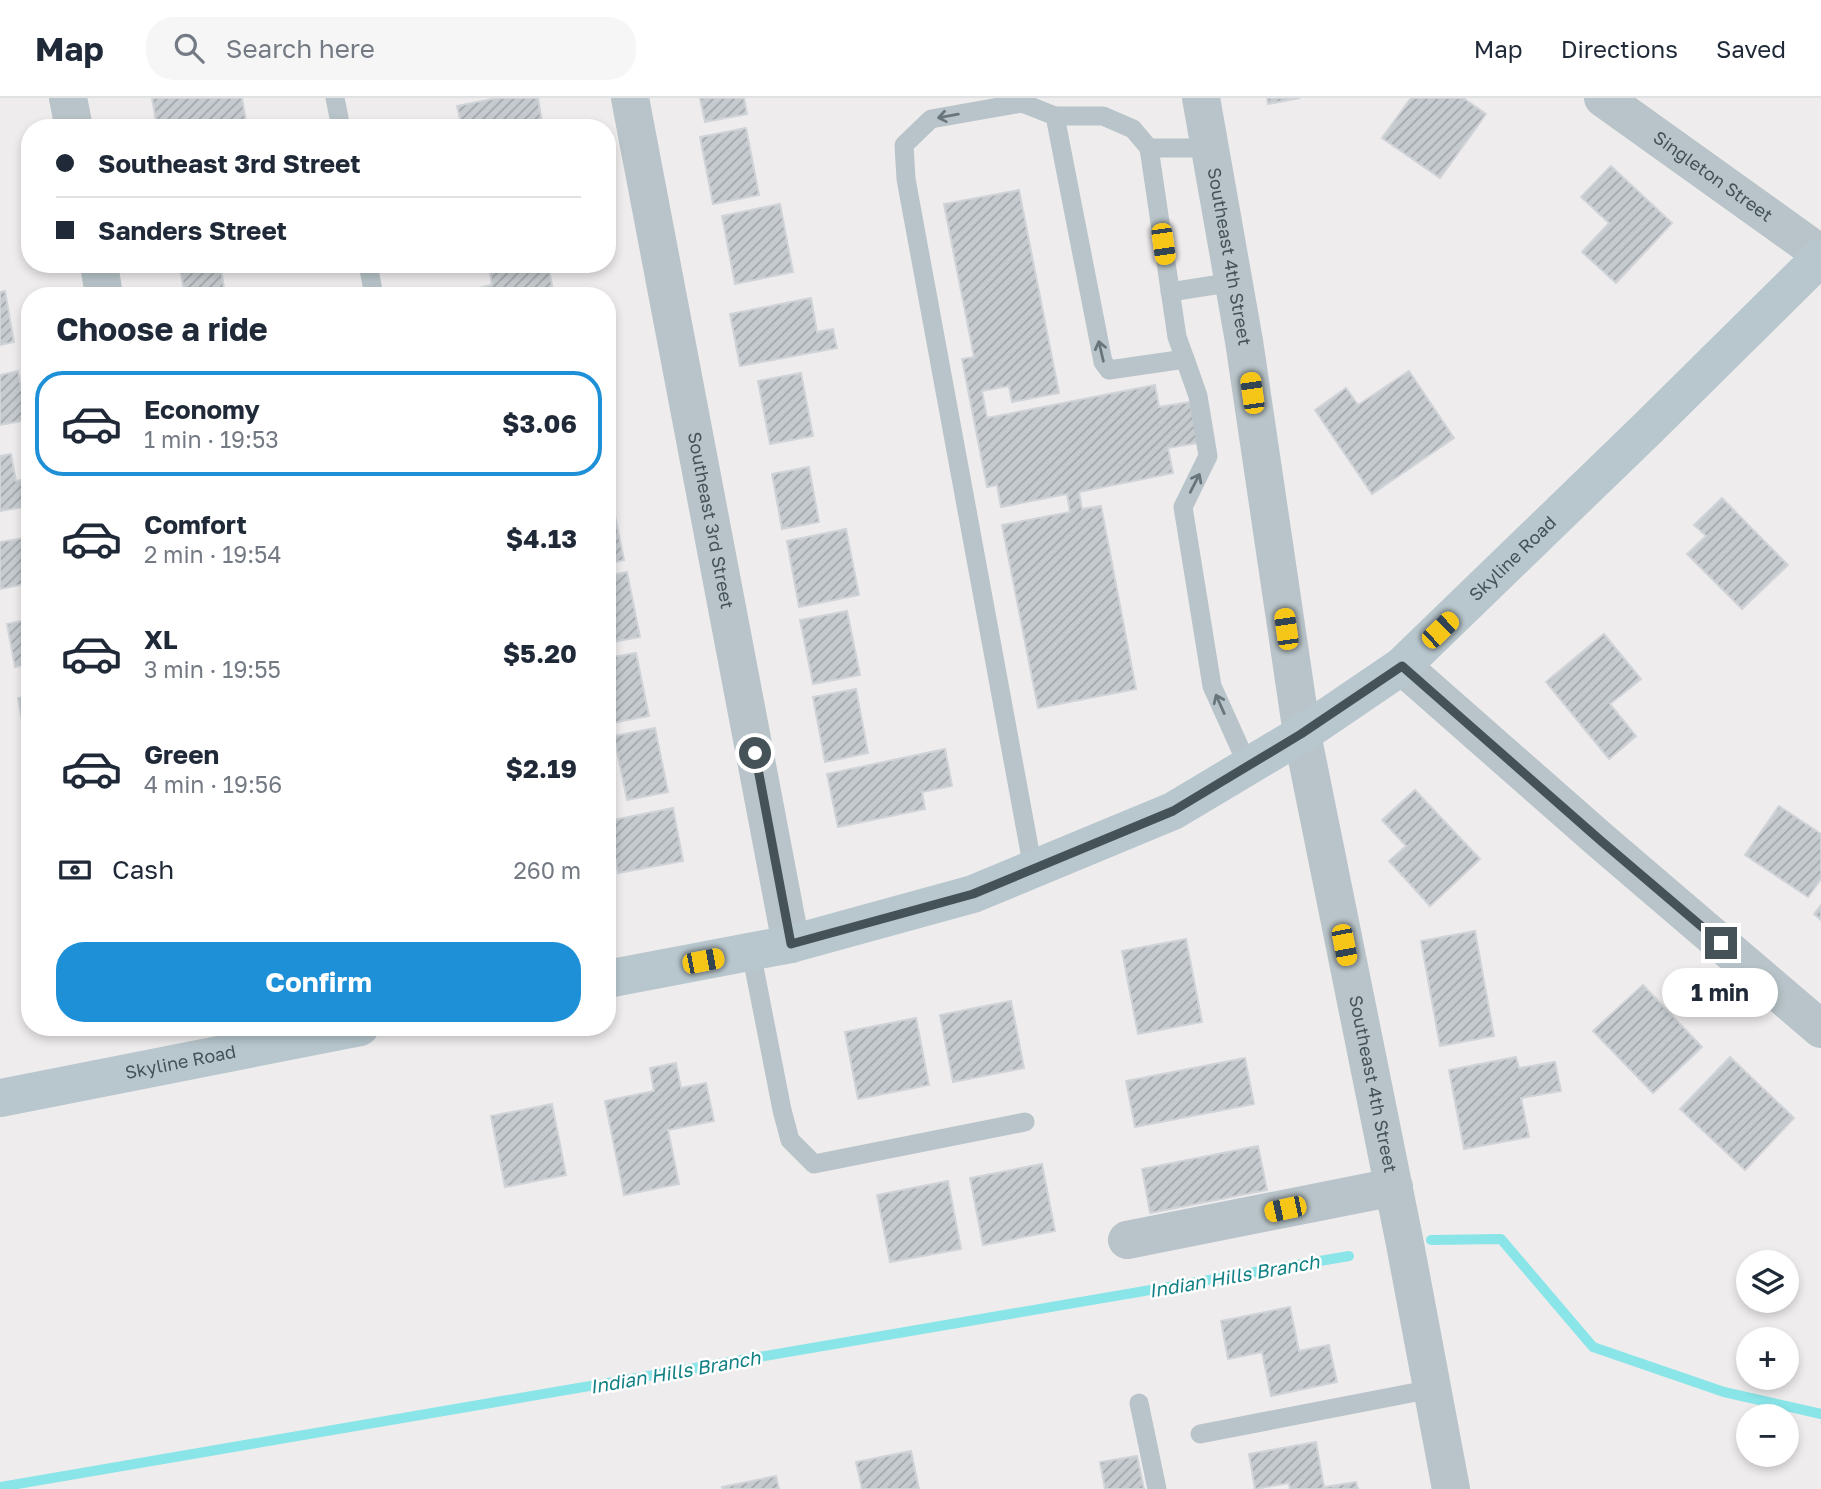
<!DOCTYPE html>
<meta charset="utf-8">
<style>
:root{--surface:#fff;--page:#f6f6f7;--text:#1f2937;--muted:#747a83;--line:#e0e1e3;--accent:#1e90d7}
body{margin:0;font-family:"Golos Text",sans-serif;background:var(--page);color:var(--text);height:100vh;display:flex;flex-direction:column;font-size:26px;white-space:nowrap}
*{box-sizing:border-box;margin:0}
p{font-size:23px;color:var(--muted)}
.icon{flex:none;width:38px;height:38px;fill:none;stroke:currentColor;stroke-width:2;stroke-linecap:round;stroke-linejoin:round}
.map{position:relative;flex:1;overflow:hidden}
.side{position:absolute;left:21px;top:189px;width:595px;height:749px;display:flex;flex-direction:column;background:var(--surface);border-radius:28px;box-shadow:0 4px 10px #0003}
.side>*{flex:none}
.top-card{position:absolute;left:21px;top:21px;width:595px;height:154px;border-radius:28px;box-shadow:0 4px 10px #0003;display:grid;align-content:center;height:154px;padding:0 35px;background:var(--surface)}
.fabs{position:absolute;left:1736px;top:1152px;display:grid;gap:14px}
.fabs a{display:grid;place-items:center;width:63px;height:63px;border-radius:50%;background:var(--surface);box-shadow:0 4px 10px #0003;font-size:35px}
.end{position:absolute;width:32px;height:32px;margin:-16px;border:9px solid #455359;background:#fff;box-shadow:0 0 0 4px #fff}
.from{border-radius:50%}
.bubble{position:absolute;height:49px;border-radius:24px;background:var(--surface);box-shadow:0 4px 10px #0003;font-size:23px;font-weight:700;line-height:49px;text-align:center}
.car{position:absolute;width:21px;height:42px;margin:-21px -10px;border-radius:9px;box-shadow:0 0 5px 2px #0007;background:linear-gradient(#f5c518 24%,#345 0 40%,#f5c518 0 76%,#345 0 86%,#f5c518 0)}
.top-card b{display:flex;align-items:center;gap:24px;height:66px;font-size:26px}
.top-card b+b{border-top:2px solid var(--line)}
.top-card i{width:18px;height:18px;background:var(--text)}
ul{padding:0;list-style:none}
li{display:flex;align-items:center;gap:21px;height:105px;margin:0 14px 10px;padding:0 21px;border:4px solid transparent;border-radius:28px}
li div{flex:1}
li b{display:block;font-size:26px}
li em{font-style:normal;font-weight:700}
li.selected{border-color:var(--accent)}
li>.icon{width:63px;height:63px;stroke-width:1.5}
h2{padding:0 35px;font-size:32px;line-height:84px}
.pay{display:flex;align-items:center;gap:18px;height:77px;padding:0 35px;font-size:26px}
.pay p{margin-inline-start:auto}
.button{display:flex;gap:14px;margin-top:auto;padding:14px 35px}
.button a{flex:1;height:80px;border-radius:28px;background:var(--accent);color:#fff;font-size:28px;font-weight:700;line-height:80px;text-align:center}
header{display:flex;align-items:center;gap:42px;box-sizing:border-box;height:98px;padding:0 35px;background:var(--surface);border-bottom:2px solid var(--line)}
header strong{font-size:33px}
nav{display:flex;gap:38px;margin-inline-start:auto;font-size:24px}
.search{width:490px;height:63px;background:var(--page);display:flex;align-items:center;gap:18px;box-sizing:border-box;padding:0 24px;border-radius:28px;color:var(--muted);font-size:26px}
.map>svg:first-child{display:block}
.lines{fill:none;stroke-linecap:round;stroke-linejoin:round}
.stream{stroke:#89e5e8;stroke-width:10}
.building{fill:url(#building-hatch);stroke:#d0d4d8;stroke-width:2}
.lane{stroke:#b8c4c9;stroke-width:19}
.street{stroke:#b8c4c9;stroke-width:38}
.secondary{stroke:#b8c7ce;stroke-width:38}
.oneway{stroke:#68757b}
.route{stroke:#455359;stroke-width:9}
.labels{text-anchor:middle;stroke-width:5;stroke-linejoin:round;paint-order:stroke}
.street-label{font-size:18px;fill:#455359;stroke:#fff}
.water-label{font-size:19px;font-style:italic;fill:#108084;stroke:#fff}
</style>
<header>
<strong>Map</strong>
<div class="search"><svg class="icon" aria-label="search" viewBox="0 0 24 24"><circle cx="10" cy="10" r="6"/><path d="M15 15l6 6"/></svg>Search here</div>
<nav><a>Map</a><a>Directions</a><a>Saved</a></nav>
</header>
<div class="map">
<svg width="1821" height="1391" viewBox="0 0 1821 1391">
<defs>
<pattern id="building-hatch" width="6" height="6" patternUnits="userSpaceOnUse" patternTransform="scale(1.75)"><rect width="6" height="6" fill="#c6cbcf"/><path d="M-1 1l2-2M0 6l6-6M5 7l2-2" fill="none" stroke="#a3a7ab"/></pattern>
</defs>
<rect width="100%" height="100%" fill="#efeced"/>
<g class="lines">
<g class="stream">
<path d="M 1431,1142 L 1501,1141 L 1593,1249 L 1724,1294 L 1821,1316"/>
<path d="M 0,1389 L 1349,1158"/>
</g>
</g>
<g class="building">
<path d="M 152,0 L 242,0 L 246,23 L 214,30 L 157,30 Z"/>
<path d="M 497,0 L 538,0 L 543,30 L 462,30 L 457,8 Z"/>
<path d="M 700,0 L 744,0 L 747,16 L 705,24 Z"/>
<path d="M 1267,0 L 1300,0 L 1268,6 Z"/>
<path d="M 1411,0 L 1463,0 L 1486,16 L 1440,80 L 1382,40 Z"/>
<path d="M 746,30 L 759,97 L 713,106 L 700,39 Z"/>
<path d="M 1611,68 L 1672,125 L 1616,185 L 1582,154 L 1609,125 L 1581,99 Z"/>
<path d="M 1019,92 L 1059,295 L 1012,304 L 1009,288 L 982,293 L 987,320 L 1155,287 L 1159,309 L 1190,304 L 1198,345 L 1168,350 L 1173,375 L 1079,394 L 1082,411 L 1101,408 L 1136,591 L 1038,610 L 1002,427 L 1070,414 L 1067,396 L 1001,409 L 997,387 L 987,389 L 962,261 L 974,259 L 944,106 Z"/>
<path d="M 780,106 L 793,174 L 735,186 L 722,118 Z"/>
<path d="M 179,166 L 220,166 L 225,195 L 211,198 L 185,198 Z"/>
<path d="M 503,166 L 548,166 L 554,198 L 466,198 L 465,193 L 492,187 L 489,169 Z"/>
<path d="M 5,193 L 14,244 L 0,247 L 0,194 Z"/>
<path d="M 811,200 L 817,234 L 833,231 L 837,250 L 740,268 L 730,216 Z"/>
<path d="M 18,273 L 27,322 L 0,327 L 0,277 Z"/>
<path d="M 1409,273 L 1454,340 L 1372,396 L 1315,312 L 1346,290 L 1358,307 Z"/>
<path d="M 801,275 L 813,338 L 770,346 L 758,283 Z"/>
<path d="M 11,356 L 16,383 L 30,380 L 30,408 L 0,413 L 0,358 Z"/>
<path d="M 809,369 L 819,424 L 782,431 L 772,376 Z"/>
<path d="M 611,398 L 624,462 L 607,466 L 607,399 Z"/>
<path d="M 1722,400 L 1788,467 L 1742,511 L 1687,456 L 1706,438 L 1694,427 Z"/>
<path d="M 846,431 L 859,497 L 799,509 L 787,443 Z"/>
<path d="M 30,439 L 30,485 L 0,491 L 0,444 Z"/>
<path d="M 627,474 L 640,539 L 607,545 L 607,478 Z"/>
<path d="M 847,513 L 860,577 L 813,586 L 800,522 Z"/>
<path d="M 30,521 L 30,566 L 15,569 L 7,526 Z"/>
<path d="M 1604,536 L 1641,581 L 1610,606 L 1636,638 L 1609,661 L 1546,584 Z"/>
<path d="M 636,555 L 649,618 L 607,626 L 607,560 Z"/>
<path d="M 856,591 L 868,655 L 825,664 L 813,599 Z"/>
<path d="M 30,598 L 30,650 L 27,650 L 18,600 Z"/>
<path d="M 655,630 L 668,694 L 627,702 L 614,638 Z"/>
<path d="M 945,651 L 952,688 L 922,694 L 925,711 L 838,729 L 827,676 Z"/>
<path d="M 1415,692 L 1480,761 L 1430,808 L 1389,763 L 1406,748 L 1382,722 Z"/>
<path d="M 1779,708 L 1821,736 L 1821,781 L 1808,799 L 1745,757 Z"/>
<path d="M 673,710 L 683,763 L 618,775 L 608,723 Z"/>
<path d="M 1821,807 L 1821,822 L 1814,816 Z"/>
<path d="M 1475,833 L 1494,938 L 1440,948 L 1421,843 Z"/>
<path d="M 1186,841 L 1202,924 L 1138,936 L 1122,853 Z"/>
<path d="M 1643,887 L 1702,949 L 1653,995 L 1593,933 Z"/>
<path d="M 1011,903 L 1024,970 L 953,984 L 940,917 Z"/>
<path d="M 916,920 L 929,987 L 858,1001 L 845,934 Z"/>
<path d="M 1516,959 L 1519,970 L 1555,964 L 1561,993 L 1521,1000 L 1529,1039 L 1464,1051 L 1449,972 Z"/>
<path d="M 1730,959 L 1794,1020 L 1745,1072 L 1680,1011 Z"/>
<path d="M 1245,960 L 1254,1006 L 1135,1029 L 1126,983 Z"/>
<path d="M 676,965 L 681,990 L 706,985 L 714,1023 L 668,1032 L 679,1086 L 624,1097 L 605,1003 L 654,993 L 650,970 Z"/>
<path d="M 552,1006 L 566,1077 L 505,1089 L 491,1018 Z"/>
<path d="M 1258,1048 L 1267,1092 L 1150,1115 L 1142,1071 Z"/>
<path d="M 1042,1066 L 1055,1133 L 983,1147 L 970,1080 Z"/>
<path d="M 948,1083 L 961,1151 L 890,1164 L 877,1097 Z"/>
<path d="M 1290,1209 L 1299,1253 L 1329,1247 L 1337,1284 L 1271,1298 L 1262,1254 L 1228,1261 L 1221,1223 Z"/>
<path d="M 1316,1344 L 1324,1389 L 1356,1384 L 1358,1391 L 1290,1391 L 1289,1385 L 1255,1391 L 1249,1356 Z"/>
<path d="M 911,1353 L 919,1391 L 862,1391 L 856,1364 Z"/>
<path d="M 1137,1358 L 1144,1391 L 1105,1391 L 1100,1364 Z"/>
<path d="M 776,1378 L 779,1391 L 723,1391 L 722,1389 Z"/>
</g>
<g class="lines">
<g class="lane">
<path d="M 335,0 L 341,30"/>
<path d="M 1055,18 L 1103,18 L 1133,31 L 1149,50 L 1210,50"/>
<path d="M 1149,50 L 1177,239 L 1185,261"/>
<path d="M 368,166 L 374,198"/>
<path d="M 1170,194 L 1234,184"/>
<path d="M 1033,771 L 906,81 L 904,47 L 931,21 L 1022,5 L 1055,18 L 1103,264 L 1109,272 L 1185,261 L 1198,298 L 1208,358 L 1183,409 L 1212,588 L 1248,668"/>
<path d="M 751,854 L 782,1012 L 790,1042 L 814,1066 L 1025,1024"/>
<path d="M 1139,1305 L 1157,1391"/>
<path d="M 1200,1336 L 1432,1291"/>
</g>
<g class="street">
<path d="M 68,0 L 74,30"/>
<path id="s1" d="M 630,0 L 791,846"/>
<path id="s2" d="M 1201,0 L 1244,243 L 1302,636 L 1405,1146 L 1451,1391"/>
<path id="s3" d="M 1603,0 L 1821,156"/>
<path d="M 99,166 L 104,198"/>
<path d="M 1402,568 L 1600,742 L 1821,931"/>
<path d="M 1127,1142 L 1394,1089"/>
</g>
<g class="secondary">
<path id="s4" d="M 607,881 L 791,846 L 973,796 L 1173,713 L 1302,636 L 1402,568 L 1647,331 L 1821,159"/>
<path id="s5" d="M 0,1000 L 360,929"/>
</g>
</g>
<defs><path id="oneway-shaft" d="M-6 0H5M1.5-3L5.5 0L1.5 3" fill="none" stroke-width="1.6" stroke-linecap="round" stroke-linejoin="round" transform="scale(1.75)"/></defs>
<g class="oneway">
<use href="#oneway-shaft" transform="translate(948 18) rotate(170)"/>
<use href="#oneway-shaft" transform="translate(1101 253) rotate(-103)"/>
<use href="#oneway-shaft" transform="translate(1195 385) rotate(-63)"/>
<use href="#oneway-shaft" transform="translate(1220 606) rotate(-114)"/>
</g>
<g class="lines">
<path class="route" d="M 755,655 L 791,846 L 973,796 L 1173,713 L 1301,636 L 1402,568 L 1600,742 L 1721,845"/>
</g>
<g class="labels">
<g class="street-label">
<text dy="6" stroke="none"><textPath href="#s3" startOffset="135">Singleton Street</textPath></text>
<text dy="6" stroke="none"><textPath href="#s2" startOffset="161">Southeast 4th Street</textPath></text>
<text dy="6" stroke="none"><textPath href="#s1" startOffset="430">Southeast 3rd Street</textPath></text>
<text dy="6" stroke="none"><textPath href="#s4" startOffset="1018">Skyline Road</textPath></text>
<text dy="6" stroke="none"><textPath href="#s5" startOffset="184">Skyline Road</textPath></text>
<text dy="6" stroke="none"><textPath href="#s2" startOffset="1001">Southeast 4th Street</textPath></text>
</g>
<g class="water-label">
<text transform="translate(1234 1178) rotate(-10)" y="7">Indian Hills Branch</text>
<text transform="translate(675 1274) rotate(-10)" y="7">Indian Hills Branch</text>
</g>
</g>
</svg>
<div class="fabs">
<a><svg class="icon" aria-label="layers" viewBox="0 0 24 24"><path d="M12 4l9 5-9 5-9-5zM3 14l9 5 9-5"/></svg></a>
<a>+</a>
<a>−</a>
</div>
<i class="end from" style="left:755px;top:655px"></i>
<i class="end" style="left:1721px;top:845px"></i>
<div class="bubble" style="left:1662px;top:870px;width:116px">1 min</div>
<i class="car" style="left:1163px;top:146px;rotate:172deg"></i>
<i class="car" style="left:1252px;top:295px;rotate:352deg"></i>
<i class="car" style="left:1286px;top:531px;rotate:352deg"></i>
<i class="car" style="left:1440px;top:532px;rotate:46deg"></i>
<i class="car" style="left:1344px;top:847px;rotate:169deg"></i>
<i class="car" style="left:703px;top:863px;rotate:79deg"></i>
<i class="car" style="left:1285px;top:1111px;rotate:258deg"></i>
<div class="top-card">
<b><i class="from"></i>Southeast 3rd Street</b>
<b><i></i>Sanders Street</b>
</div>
<section class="side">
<h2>Choose a ride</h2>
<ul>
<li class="selected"><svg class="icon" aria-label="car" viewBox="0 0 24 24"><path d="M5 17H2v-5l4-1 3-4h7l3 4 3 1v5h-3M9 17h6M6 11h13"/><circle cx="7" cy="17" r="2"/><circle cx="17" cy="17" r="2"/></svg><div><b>Economy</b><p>1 min · 19:53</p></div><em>$3.06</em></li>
<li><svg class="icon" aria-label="car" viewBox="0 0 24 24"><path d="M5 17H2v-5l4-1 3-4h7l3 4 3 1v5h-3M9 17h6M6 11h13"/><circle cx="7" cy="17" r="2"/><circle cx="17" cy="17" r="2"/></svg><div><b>Comfort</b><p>2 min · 19:54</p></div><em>$4.13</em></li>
<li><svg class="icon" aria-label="car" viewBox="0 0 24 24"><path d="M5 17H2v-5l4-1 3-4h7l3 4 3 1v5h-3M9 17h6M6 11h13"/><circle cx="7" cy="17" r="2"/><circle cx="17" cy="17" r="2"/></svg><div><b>XL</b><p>3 min · 19:55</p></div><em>$5.20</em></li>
<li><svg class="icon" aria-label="car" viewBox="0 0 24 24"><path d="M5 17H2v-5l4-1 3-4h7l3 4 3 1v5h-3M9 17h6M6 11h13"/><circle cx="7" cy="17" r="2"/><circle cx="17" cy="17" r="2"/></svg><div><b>Green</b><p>4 min · 19:56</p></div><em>$2.19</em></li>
</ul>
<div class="pay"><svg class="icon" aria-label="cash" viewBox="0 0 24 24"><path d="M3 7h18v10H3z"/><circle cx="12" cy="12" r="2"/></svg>Cash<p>260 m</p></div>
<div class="button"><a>Confirm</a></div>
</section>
</div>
